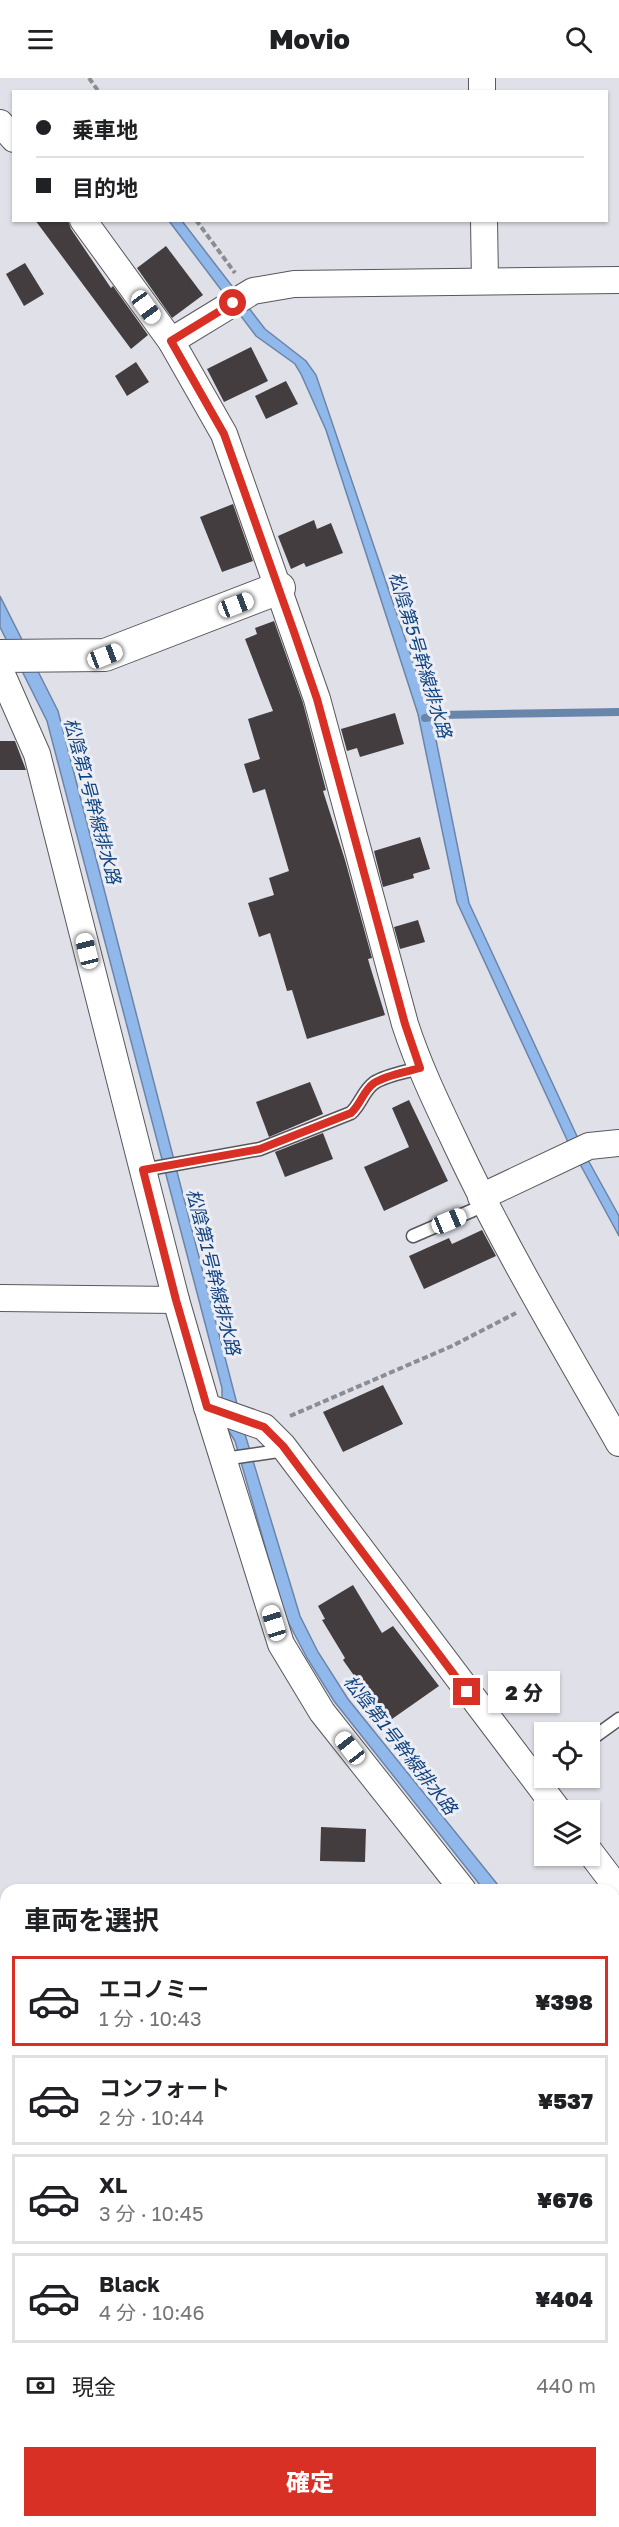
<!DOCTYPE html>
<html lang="ja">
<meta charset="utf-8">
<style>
:root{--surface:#fff;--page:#f2f2f2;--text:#202124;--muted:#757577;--line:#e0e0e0;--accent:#d93025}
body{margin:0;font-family:"Golos Text","Noto Sans JP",sans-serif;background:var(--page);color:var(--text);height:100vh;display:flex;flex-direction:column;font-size:22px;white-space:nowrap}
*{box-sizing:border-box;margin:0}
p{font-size:20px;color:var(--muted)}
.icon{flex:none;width:33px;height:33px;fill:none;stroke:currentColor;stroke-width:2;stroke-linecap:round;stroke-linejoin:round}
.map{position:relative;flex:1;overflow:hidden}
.drawer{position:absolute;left:0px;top:1806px;width:620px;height:644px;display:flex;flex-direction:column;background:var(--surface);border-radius:18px 18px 0 0;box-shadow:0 2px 4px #0004}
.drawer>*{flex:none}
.hud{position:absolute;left:12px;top:12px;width:596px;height:132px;border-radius:0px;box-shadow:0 2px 4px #0004;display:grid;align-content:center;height:132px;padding:0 24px;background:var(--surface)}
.buttons{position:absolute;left:534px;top:1644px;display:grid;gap:12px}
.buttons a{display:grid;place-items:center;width:66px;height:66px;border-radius:0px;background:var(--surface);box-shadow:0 2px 4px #0004;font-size:30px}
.end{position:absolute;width:27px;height:27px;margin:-14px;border:8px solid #d93025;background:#fff;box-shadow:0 0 0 3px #fff}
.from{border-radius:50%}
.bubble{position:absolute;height:42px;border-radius:0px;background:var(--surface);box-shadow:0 2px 4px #0004;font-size:20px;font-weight:800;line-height:42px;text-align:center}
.car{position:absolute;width:18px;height:36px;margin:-18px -9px;border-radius:8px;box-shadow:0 0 4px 2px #0007;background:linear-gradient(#fff 24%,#345 0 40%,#fff 0 76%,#345 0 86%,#fff 0)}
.hud b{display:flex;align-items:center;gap:21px;height:57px;font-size:22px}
.hud b+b{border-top:2px solid var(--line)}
.hud i{width:15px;height:15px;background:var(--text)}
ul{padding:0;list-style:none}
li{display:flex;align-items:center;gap:18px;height:90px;margin:0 12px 9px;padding:0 12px;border:3px solid var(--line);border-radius:0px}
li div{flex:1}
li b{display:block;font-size:22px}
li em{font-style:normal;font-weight:800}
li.selected{border-color:var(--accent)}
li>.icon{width:54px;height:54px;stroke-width:1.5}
h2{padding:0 24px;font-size:27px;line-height:72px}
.pay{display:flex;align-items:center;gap:15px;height:66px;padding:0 24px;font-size:22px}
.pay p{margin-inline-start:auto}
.action{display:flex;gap:12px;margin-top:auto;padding:12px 24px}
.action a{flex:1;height:69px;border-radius:0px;background:var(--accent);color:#fff;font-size:24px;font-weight:800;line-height:69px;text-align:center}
header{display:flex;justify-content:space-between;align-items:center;height:78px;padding:0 24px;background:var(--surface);font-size:27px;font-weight:800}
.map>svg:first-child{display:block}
.water{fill:#91b8eb;stroke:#6a85aa;stroke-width:1.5}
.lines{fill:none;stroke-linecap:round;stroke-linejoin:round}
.stream{stroke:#6a85aa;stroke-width:8}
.building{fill:#433d3f}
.service-casing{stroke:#57575d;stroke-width:15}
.minor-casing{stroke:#57575d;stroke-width:28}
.tertiary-casing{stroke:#57575d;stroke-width:34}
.path{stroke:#8c8c92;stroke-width:4;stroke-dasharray:6 3;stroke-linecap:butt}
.service{stroke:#fff;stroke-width:12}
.minor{stroke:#fff;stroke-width:26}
.tertiary{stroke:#fff;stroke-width:32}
.route{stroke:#d93025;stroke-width:8}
.labels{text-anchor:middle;stroke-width:6;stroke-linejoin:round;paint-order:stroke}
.water-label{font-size:18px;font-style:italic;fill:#0f4380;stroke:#edeef5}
</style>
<header><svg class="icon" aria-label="menu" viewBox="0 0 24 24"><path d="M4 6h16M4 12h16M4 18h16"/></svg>Movio<svg class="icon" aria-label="search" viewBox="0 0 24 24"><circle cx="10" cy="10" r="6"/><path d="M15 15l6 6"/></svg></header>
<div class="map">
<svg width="619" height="2449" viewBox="0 0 619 2449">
<rect width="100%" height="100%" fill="#e0e0e8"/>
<g class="water">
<path d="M 169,143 L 182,143 L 265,251 L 306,283 L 316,297 L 431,637 L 469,825 L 588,1082 L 619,1138 L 619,1158 L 568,1064 L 457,824 L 418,636 L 326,352 L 301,296 L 295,286 L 256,258 Z"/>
<path d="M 0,518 L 58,633 L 244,1353 L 300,1538 L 318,1574 L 348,1621 L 502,1812 L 484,1812 L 334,1623 L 307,1580 L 285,1538 L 235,1363 L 222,1342 L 222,1310 L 47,643 L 0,549 Z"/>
</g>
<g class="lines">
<g class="stream">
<path d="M 425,640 L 440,637 L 619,634"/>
<path d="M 150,2449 L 150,2444"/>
</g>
</g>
<g class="building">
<path d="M 35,142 L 68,142 L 71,151 L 111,210 L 113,208 L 148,257 L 131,271 Z"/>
<path d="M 166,168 L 203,217 L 172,240 L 137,190 Z"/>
<path d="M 25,185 L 44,216 L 24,228 L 6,196 Z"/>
<path d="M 251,269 L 268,303 L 224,324 L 207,291 Z"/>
<path d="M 136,284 L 149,304 L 127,318 L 115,298 Z"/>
<path d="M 286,303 L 298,326 L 266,341 L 255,318 Z"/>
<path d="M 233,426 L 253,483 L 222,494 L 200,439 Z"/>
<path d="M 314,442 L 317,451 L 331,445 L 343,475 L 306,489 L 304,485 L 291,491 L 278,458 Z"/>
<path d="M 274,543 L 303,625 L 326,712 L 323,713 L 345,782 L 372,880 L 368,881 L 370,888 L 385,937 L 307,961 L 292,912 L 287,913 L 270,855 L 259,859 L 248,825 L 274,817 L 269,800 L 289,793 L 265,711 L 253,715 L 244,686 L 260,681 L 248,641 L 273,633 L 245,561 L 257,556 L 255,550 Z"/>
<path d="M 395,635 L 404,666 L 360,679 L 357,670 L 347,673 L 341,651 Z"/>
<path d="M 0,663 L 15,663 L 26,692 L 0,692 Z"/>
<path d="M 420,759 L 430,791 L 413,796 L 414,800 L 383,809 L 374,773 Z"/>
<path d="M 418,842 L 425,864 L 400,871 L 394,849 Z"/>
<path d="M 310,1004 L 323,1036 L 269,1059 L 256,1024 Z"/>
<path d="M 409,1022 L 448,1103 L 384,1133 L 364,1089 L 409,1069 L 392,1030 Z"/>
<path d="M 323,1055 L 333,1081 L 285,1099 L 275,1074 Z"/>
<path d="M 482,1152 L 496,1178 L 424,1211 L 409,1178 L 449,1160 L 452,1166 Z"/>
<path d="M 383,1307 L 403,1346 L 343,1374 L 323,1334 Z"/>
<path d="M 353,1507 L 382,1555 L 393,1548 L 439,1608 L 392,1641 L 381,1627 L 377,1630 L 343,1582 L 345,1580 L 322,1542 L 325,1541 L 318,1528 Z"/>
<path d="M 321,1749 L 366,1751 L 365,1784 L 320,1783 Z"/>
</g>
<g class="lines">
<g class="service-casing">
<g id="service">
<path d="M 143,1092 L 260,1071 L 351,1035 C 361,1026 363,1013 374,1005 C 386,997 406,994 420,990"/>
<path d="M 413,1158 L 485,1127"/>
<path d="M 224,1381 L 285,1372"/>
<path d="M 590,1662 L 619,1641"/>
</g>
</g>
<g class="minor-casing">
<g id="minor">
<path d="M 482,0 L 482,14"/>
<path d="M 0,45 L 14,61"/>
<path d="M 83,142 L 171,263 L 224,356 L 317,621 L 405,946 C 419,989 438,1028 457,1068 C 505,1170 563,1267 619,1365"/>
<path d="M 484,142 L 485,203"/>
<path d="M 171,263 L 253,213 L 294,206 L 619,202"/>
<path d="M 0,592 L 37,676 L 176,1222 L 207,1329 L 264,1349 L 283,1368 L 558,1732"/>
<path d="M 481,1119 L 589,1068 L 619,1065"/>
<path d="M 0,1220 L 176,1222"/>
<path d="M 207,1329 L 281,1566 L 322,1634 L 463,1812"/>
<path d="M 590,1774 L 619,1812"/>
<path d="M 0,1863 L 6,1863"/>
<path d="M 614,1997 L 619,2003"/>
<path d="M 496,2449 L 496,2444"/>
</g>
</g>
<g class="tertiary-casing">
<path id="tertiary" d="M 0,578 L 105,577 L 279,510"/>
</g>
<g class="path">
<path d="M 89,0 L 99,14"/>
<path d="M 196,142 L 235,195"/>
<path d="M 290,1338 L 452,1268 L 516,1235"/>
</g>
<use href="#service" class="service"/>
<use href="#minor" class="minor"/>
<use href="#tertiary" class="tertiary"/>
</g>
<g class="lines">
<path class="route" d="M 233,225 L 171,263 L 224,356 L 294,554 L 317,621 L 405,946 L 420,990 C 406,994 386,997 374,1005 C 363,1013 361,1026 351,1035 L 260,1071 L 143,1092 L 176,1222 L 207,1329 L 264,1349 L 283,1368 L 467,1614"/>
</g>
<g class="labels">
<g class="water-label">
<text transform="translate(420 577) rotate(73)" y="6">松陰第5号幹線排水路</text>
<text transform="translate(92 723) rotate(75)" y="6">松陰第1号幹線排水路</text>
<text transform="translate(213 1194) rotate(76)" y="6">松陰第1号幹線排水路</text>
<text transform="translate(400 1667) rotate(52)" y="6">松陰第1号幹線排水路</text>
</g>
</g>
</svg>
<div class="buttons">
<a><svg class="icon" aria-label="locate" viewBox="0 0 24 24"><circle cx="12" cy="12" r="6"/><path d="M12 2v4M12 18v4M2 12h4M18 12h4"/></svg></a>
<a><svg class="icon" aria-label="layers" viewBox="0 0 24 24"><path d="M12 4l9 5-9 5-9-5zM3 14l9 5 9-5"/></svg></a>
</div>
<i class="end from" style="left:233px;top:225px"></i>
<i class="end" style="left:467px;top:1614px"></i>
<div class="bubble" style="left:488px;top:1593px;width:72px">2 分</div>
<i class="car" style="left:146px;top:229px;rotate:144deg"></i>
<i class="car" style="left:236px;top:527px;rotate:69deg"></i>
<i class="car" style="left:105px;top:578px;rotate:69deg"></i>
<i class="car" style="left:87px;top:873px;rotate:346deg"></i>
<i class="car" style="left:449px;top:1143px;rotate:67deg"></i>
<i class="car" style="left:274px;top:1545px;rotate:343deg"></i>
<i class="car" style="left:350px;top:1670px;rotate:322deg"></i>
<div class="hud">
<b><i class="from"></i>乗車地</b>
<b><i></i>目的地</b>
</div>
<section class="drawer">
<h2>車両を選択</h2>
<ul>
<li class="selected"><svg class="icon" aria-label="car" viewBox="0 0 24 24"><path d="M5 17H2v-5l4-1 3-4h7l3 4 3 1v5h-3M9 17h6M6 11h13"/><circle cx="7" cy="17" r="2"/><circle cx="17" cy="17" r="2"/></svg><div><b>エコノミー</b><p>1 分 · 10:43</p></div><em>¥398</em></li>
<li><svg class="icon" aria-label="car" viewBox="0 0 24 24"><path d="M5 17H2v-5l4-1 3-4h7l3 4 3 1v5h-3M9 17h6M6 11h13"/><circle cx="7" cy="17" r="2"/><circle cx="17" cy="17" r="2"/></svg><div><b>コンフォート</b><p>2 分 · 10:44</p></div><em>¥537</em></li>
<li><svg class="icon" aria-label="car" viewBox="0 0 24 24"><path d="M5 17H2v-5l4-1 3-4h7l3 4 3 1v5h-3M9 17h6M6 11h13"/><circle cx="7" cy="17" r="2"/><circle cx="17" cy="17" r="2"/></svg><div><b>XL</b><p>3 分 · 10:45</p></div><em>¥676</em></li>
<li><svg class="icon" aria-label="car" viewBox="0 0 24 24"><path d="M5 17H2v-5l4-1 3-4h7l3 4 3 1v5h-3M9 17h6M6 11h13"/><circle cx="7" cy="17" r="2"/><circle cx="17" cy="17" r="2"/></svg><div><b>Black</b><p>4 分 · 10:46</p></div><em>¥404</em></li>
</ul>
<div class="pay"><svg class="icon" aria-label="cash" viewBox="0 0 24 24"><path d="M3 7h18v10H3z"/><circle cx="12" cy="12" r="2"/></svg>現金<p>440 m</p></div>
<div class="action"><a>確定</a></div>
</section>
</div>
